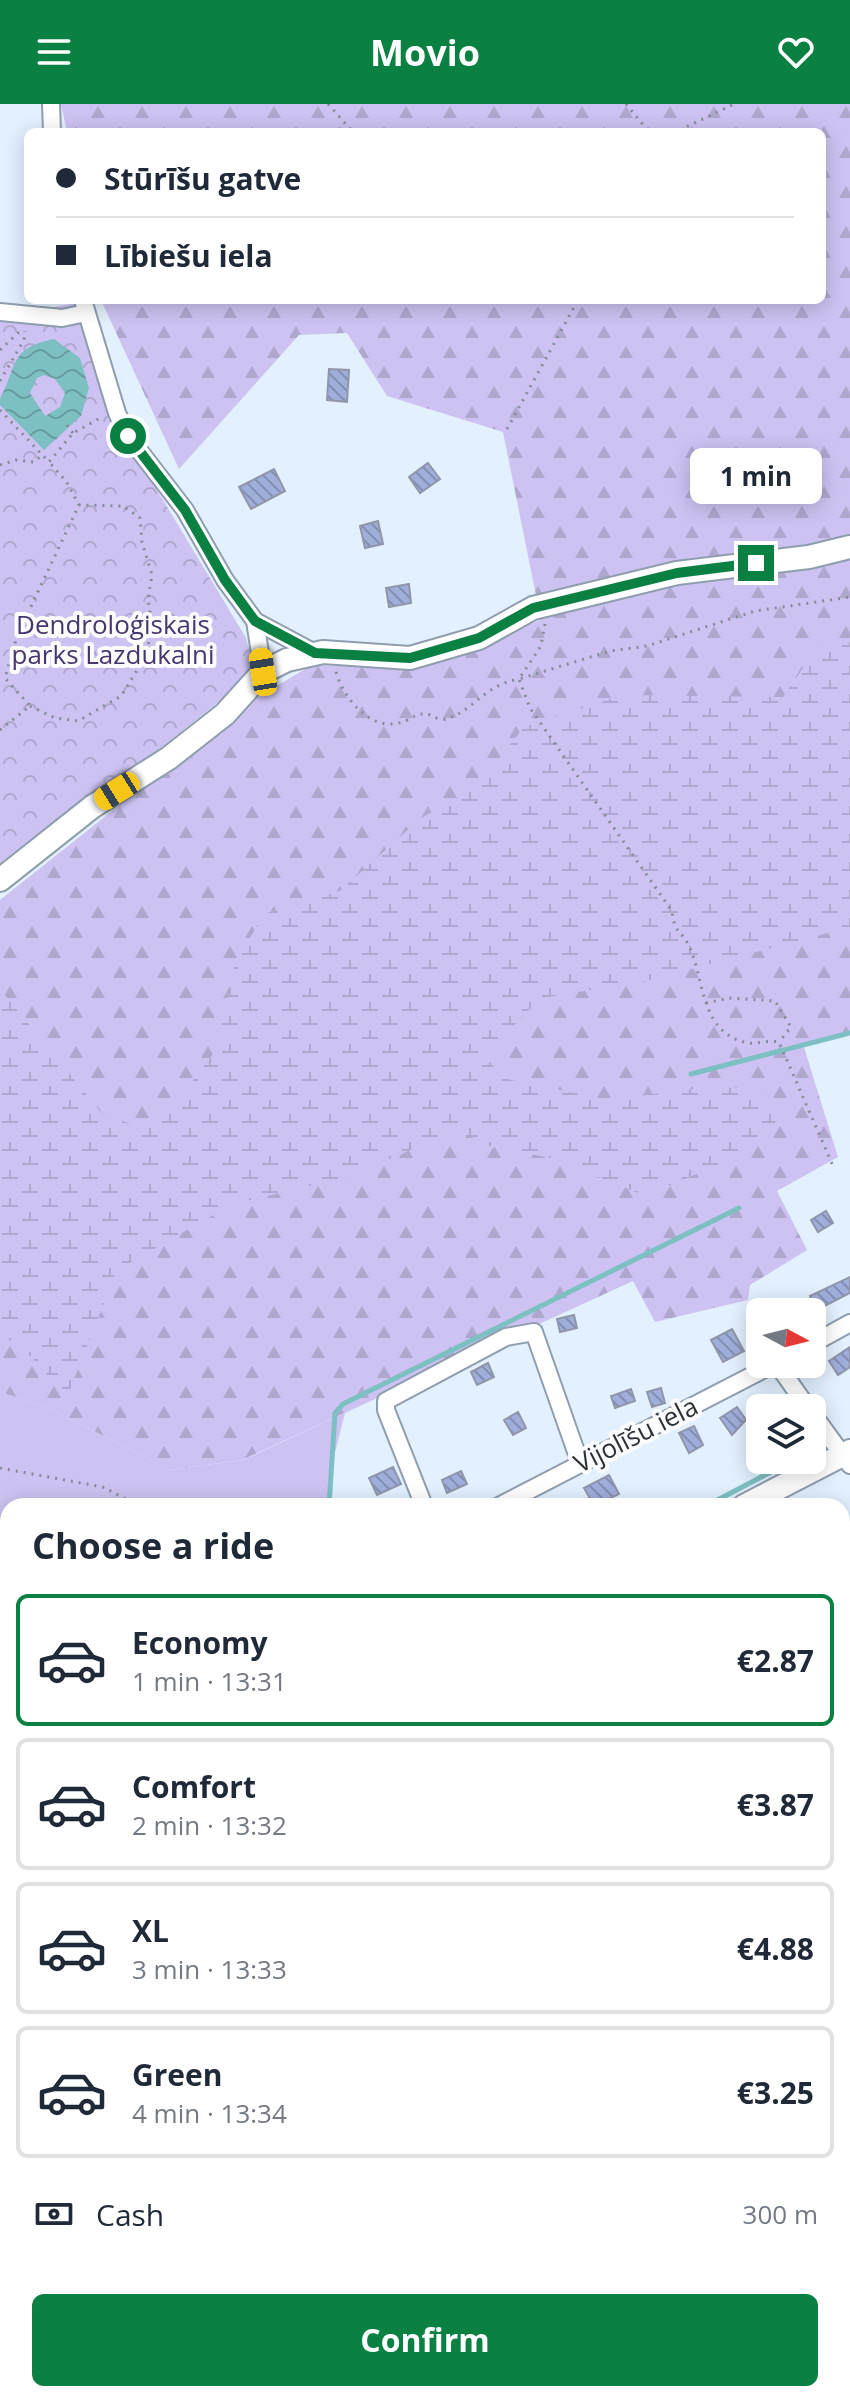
<!DOCTYPE html>
<meta charset="utf-8">
<style>
:root{--surface:#fff;--page:#f2f2f3;--text:#1f2937;--muted:#747a83;--line:#e0e1e3;--accent:#0b8043}
body{margin:0;font-family:"Open Sans",sans-serif;background:var(--page);color:var(--text);height:100vh;display:flex;flex-direction:column;font-size:30px;white-space:nowrap}
*{box-sizing:border-box;margin:0}
p{font-size:26px;color:var(--muted)}
.icon{flex:none;width:44px;height:44px;fill:none;stroke:currentColor;stroke-width:2;stroke-linecap:round;stroke-linejoin:round}
.map{position:relative;flex:1;overflow:hidden}
.details{position:absolute;left:0px;top:1394px;width:850px;height:904px;display:flex;flex-direction:column;background:var(--surface);border-radius:24px 24px 0 0;box-shadow:0 4px 20px #0003}
.details>*{flex:none}
.guide{position:absolute;left:24px;top:24px;width:802px;height:176px;border-radius:12px;box-shadow:0 4px 20px #0003;display:grid;align-content:center;height:176px;padding:0 32px;background:var(--surface)}
.needle{width:52px;rotate:97deg}
.fabs{position:absolute;left:746px;top:1194px;display:grid;gap:16px}
.fabs a{display:grid;place-items:center;width:80px;height:80px;border-radius:12px;background:var(--surface);box-shadow:0 4px 20px #0003;font-size:40px}
.end{position:absolute;width:36px;height:36px;margin:-18px;border:10px solid #0b8043;background:#fff;box-shadow:0 0 0 4px #fff}
.from{border-radius:50%}
.bubble{position:absolute;height:56px;border-radius:12px;background:var(--surface);box-shadow:0 4px 20px #0003;font-size:26px;font-weight:700;line-height:56px;text-align:center}
.car{position:absolute;width:24px;height:48px;margin:-24px -12px;border-radius:10px;box-shadow:0 0 6px 2px #0007;background:linear-gradient(#f5c518 24%,#345 0 40%,#f5c518 0 76%,#345 0 86%,#f5c518 0)}
.guide b{display:flex;align-items:center;gap:28px;height:76px;font-size:30px}
.guide b+b{border-top:2px solid var(--line)}
.guide i{width:20px;height:20px;background:var(--text)}
ul{padding:0;list-style:none}
li{display:flex;align-items:center;gap:24px;height:132px;margin:0 16px 12px;padding:0 16px;border:4px solid var(--line);border-radius:12px}
li div{flex:1}
li b{display:block;font-size:30px}
li em{font-style:normal;font-weight:700}
li.current{border-color:var(--accent)}
li>.icon{width:72px;height:72px;stroke-width:1.5}
h2{padding:0 32px;font-size:36px;line-height:96px}
.pay{display:flex;align-items:center;gap:20px;height:88px;padding:0 32px;font-size:30px}
.pay p{margin-inline-start:auto}
.primary-button{display:flex;gap:16px;margin-top:auto;padding:16px 32px}
.primary-button a{flex:1;height:92px;border-radius:12px;background:var(--accent);color:#fff;font-size:32px;font-weight:700;line-height:92px;text-align:center}
header{display:flex;justify-content:space-between;align-items:center;height:104px;padding:0 32px;background:var(--accent);color:#fff;font-size:36px;font-weight:700}
.map>svg:first-child{display:block}
.green{fill:#cdc2f1}
.forest{fill:url(#forest-firs)}
.wetland{fill:url(#wetland-marsh)}
.park{fill:url(#park-crowns)}
.water{fill:url(#water-waves);fill-rule:evenodd}
.lines{fill:none;stroke-linecap:round;stroke-linejoin:round}
.stream{stroke:#7dc0c3;stroke-width:5}
.building{fill:url(#building-back-hatch);stroke:#9096a9;stroke-width:2}
.street-casing{stroke:#8f9eae;stroke-width:20}
.secondary-casing{stroke:#8f9eae;stroke-width:26}
.path{stroke:#848d97;stroke-width:3;stroke-dasharray:2 6;stroke-linecap:butt}
.street{stroke:#fff;stroke-width:16}
.secondary{stroke:#fff;stroke-width:22}
.route{stroke:#0b8043;stroke-width:10}
.labels{text-anchor:middle;stroke-width:8;stroke-linejoin:round;paint-order:stroke}
.park-label{font-size:26px;fill:#483670;stroke:#fcfcfc}
.street-label{font-size:26px;fill:#2b3137;stroke:#fcfcfc}
</style>
<header><svg class="icon" aria-label="menu" viewBox="0 0 24 24"><path d="M4 6h16M4 12h16M4 18h16"/></svg>Movio<svg class="icon" aria-label="heart" viewBox="0 0 24 24"><path d="M12 20l-8-8c-3-5 5-10 8-4 3-6 11-1 8 4z"/></svg></header>
<div class="map">
<svg width="850" height="2298" viewBox="0 0 850 2298">
<defs>
<pattern id="forest-firs" width="22" height="20" patternUnits="userSpaceOnUse" patternTransform="scale(2)"><rect width="22" height="20" fill="#cdc2f1"/><path d="M5 1l3.5 6h-7zM16 11l3.5 6h-7z" fill="#b0a7cf"/></pattern>
<pattern id="wetland-marsh" width="20" height="14" patternUnits="userSpaceOnUse" patternTransform="scale(2)"><rect width="20" height="14" fill="#cdc2f1"/><path d="M1 5h8M5 5V1M11 12h8M15 12V8" fill="none" stroke="#b0a7cf"/></pattern>
<pattern id="park-crowns" width="20" height="18" patternUnits="userSpaceOnUse" patternTransform="scale(2)"><rect width="20" height="18" fill="#cdc2f1"/><path d="M2 6a3 3 0 1 1 6 0M12 15a3 3 0 1 1 6 0" fill="none" stroke="#b0a7cf"/></pattern>
<pattern id="water-waves" width="16" height="10" patternUnits="userSpaceOnUse" patternTransform="scale(2)"><rect width="16" height="10" fill="#7dc0c3"/><path d="M0 5q4-4 8 0t8 0" fill="none" stroke="#679d9f"/></pattern>
<pattern id="building-back-hatch" width="6" height="6" patternUnits="userSpaceOnUse" patternTransform="scale(2)"><rect width="6" height="6" fill="#a0aedb"/><path d="M-1 5l2 2M0 0l6 6M5-1l2 2" fill="none" stroke="#838eb2"/></pattern>
</defs>
<rect width="100%" height="100%" fill="#e3f0fe"/>
<g class="green">
<path d="M 0,1288 L 47,1303 L 170,1366 L 243,1356 L 345,1309 L 329,1372 L 333,1402 L 8,1402 L 8,1440 L 0,1441 Z"/>
<path d="M 842,1645 L 850,1655 L 850,1771 L 842,1763 Z"/>
<path d="M 850,1946 L 850,2178 L 842,2163 L 842,1952 Z"/>
</g>
<g class="forest">
<path d="M 61,0 L 850,0 L 850,927 L 803,940 L 838,1053 L 777,1087 L 807,1146 L 750,1181 L 748,1196 L 655,1218 L 633,1177 L 242,1356 L 170,1366 L 47,1303 L 0,1288 L 0,796 L 248,599 L 312,561 L 409,564 L 541,516 L 503,328 L 387,292 L 347,229 L 299,231 L 179,365 L 101,196 L 822,196 L 822,28 L 67,28 Z"/>
<path d="M 8,1440 L 8,1580 L 0,1583 L 0,1441 Z"/>
<path d="M 842,1763 L 850,1771 L 850,1946 L 842,1952 Z"/>
<path d="M 8,1832 L 8,2006 L 0,1995 L 0,1837 Z"/>
<path d="M 8,2081 L 8,2235 L 0,2229 L 0,2091 Z"/>
<path d="M 408,2290 L 461,2290 L 463,2298 L 391,2298 Z"/>
</g>
<path class="wetland" d="M 850,538 L 850,823 L 647,877 L 541,894 L 483,952 L 507,975 L 609,996 L 693,985 L 758,983 L 777,1017 L 726,1057 L 646,1092 L 551,1054 L 488,1042 L 457,1025 L 353,1072 L 233,1100 L 117,1166 L 67,1293 L 14,1234 L 0,1242 L 0,885 L 105,1013 L 156,1025 L 216,946 L 236,858 L 264,810 L 340,787 L 421,714 L 475,685 L 524,623 L 623,591 L 783,593 L 818,542 Z"/>
<path class="park" d="M 77,199 L 118,321 L 246,534 L 256,568 L 0,772 L 0,202 L 36,206 Z"/>
<path class="water" d="M 54,235 L 80,254 L 89,284 L 81,312 L 44,346 L 0,301 L 0,295 C 18,261 9,244 54,235 ZM 44,271 L 55,275 L 65,289 L 60,303 L 45,312 L 30,289 L 37,274 Z"/>
<g class="lines">
<g class="stream">
<path d="M 691,970 L 850,929"/>
<path d="M 812,1347 L 818,1343"/>
<path d="M 329,1402 L 335,1309 L 343,1300 L 739,1104"/>
<path d="M 706,1402 L 794,1356"/>
<path d="M 842,1589 L 850,1584"/>
</g>
</g>
<g class="building">
<path d="M 329,265 L 349,266 L 347,298 L 327,296 Z"/>
<path d="M 428,359 L 440,375 L 420,389 L 409,373 Z"/>
<path d="M 274,365 L 285,387 L 251,405 L 239,383 Z"/>
<path d="M 378,417 L 383,440 L 365,444 L 360,422 Z"/>
<path d="M 409,480 L 411,499 L 389,503 L 386,484 Z"/>
<path d="M 826,1107 L 833,1119 L 818,1128 L 811,1116 Z"/>
<path d="M 850,1173 L 850,1189 L 817,1206 L 810,1192 Z"/>
<path d="M 574,1211 L 577,1224 L 560,1228 L 557,1215 Z"/>
<path d="M 732,1225 L 744,1247 L 723,1258 L 711,1236 Z"/>
<path d="M 850,1243 L 850,1263 L 838,1271 L 829,1257 Z"/>
<path d="M 488,1259 L 494,1273 L 477,1281 L 471,1268 Z"/>
<path d="M 661,1284 L 665,1299 L 652,1303 L 647,1288 Z"/>
<path d="M 631,1285 L 635,1297 L 615,1304 L 611,1292 Z"/>
<path d="M 737,1303 L 746,1316 L 732,1331 L 720,1314 Z"/>
<path d="M 518,1308 L 526,1324 L 513,1331 L 504,1316 Z"/>
<path d="M 694,1322 L 703,1341 L 689,1349 L 679,1329 Z"/>
<path d="M 393,1363 L 401,1380 L 377,1391 L 369,1374 Z"/>
<path d="M 461,1367 L 467,1380 L 447,1389 L 442,1376 Z"/>
<path d="M 609,1371 L 619,1390 L 594,1402 L 584,1384 Z"/>
</g>
<g class="lines">
<g class="street-casing">
<g id="street">
<path d="M 51,0 L 52,28"/>
<path d="M 83,196 L 117,309 L 128,332 L 185,406 L 225,476 L 255,517 L 263,568"/>
<path d="M 0,208 L 62,214 L 86,209"/>
<path d="M 255,517 L 315,549"/>
<path d="M 812,1240 L 850,1219"/>
<path d="M 777,1260 L 808,1304"/>
<path d="M 812,1309 L 850,1361"/>
<path d="M 424,1402 L 386,1306 L 386,1297 L 506,1233 L 534,1228 L 580,1359"/>
<path d="M 499,1402 L 774,1260"/>
<path d="M 842,1476 L 850,1471"/>
<path d="M 554,2290 L 558,2298"/>
<path d="M 712,2290 L 715,2298"/>
</g>
</g>
<g class="secondary-casing">
<g id="secondary">
<path d="M 0,776 L 92,703 L 169,654 L 225,610 L 263,568 L 287,556 L 323,548 L 410,554 L 479,534 L 533,504 L 677,469 L 809,453 L 850,443"/>
<path d="M 744,1402 L 850,1347"/>
<path d="M 0,1737 L 8,1734"/>
</g>
</g>
<g class="path">
<path d="M 328,0 L 353,28"/>
<path d="M 626,0 L 649,28"/>
<path d="M 648,28 L 678,27 L 734,0"/>
<path d="M 0,246 L 20,227"/>
<path d="M 0,277 L 24,236 L 25,227"/>
<path d="M 0,306 L 49,358 L 73,329 L 102,313"/>
<path d="M 67,321 L 73,329"/>
<path d="M 507,325 L 578,196"/>
<path d="M 0,361 L 16,356 L 34,358 L 42,351"/>
<path d="M 545,520 L 541,542 L 519,575 L 610,547 L 647,542 L 755,507 L 850,493"/>
<path d="M 336,568 C 343,592 366,622 393,620 C 415,618 416,601 440,616 C 473,611 480,582 519,575 L 530,604 L 672,807 C 675,830 679,824 688,840 C 705,872 698,929 748,939 C 757,940 768,936 779,938 L 833,1062"/>
<path d="M 30,602 L 55,614 L 78,617 L 121,592 L 146,552 L 152,522 L 148,495 L 152,471 L 142,438 L 140,414 L 123,402 L 79,401"/>
<path d="M 0,626 L 30,602 L 5,574 L 17,532 L 79,401 L 66,377 L 49,358"/>
<path d="M 706,899 L 729,894 L 775,897 L 791,923 L 779,938"/>
<path d="M 0,1364 L 103,1383 L 139,1402"/>
<path d="M 0,1443 L 8,1441"/>
</g>
<use href="#street" class="street"/>
<use href="#secondary" class="secondary"/>
</g>
<g class="lines">
<path class="route" d="M 128,332 L 185,406 L 225,476 L 255,517 L 315,549 L 410,554 L 479,534 L 533,504 L 677,469 L 756,459"/>
</g>
<g class="labels">
<g class="park-label">
<text x="113" y="530">Dendroloģiskais<tspan x="113" dy="30">parks Lazdukalni</tspan></text>
</g>
<g class="street-label">
<text transform="translate(636 1331) rotate(-27)" y="9">Vijolīšu iela</text>
</g>
</g>
</svg>
<div class="fabs">
<a><svg class="needle" viewBox="-14 -14 28 28"><path d="M0-13l5 13h-10z" fill="#e53935"/><path d="M0 13l5-13h-10z" fill="#747a83"/></svg></a>
<a><svg class="icon" aria-label="layers" viewBox="0 0 24 24"><path d="M12 4l9 5-9 5-9-5zM3 14l9 5 9-5"/></svg></a>
</div>
<i class="end from" style="left:128px;top:332px"></i>
<i class="end" style="left:756px;top:459px"></i>
<div class="bubble" style="left:690px;top:344px;width:132px">1 min</div>
<i class="car" style="left:263px;top:568px;rotate:351deg"></i>
<i class="car" style="left:117px;top:687px;rotate:238deg"></i>
<div class="guide">
<b><i class="from"></i>Stūrīšu gatve</b>
<b><i></i>Lībiešu iela</b>
</div>
<section class="details">
<h2>Choose a ride</h2>
<ul>
<li class="current"><svg class="icon" aria-label="car" viewBox="0 0 24 24"><path d="M5 17H2v-5l4-1 3-4h7l3 4 3 1v5h-3M9 17h6M6 11h13"/><circle cx="7" cy="17" r="2"/><circle cx="17" cy="17" r="2"/></svg><div><b>Economy</b><p>1 min · 13:31</p></div><em>€2.87</em></li>
<li><svg class="icon" aria-label="car" viewBox="0 0 24 24"><path d="M5 17H2v-5l4-1 3-4h7l3 4 3 1v5h-3M9 17h6M6 11h13"/><circle cx="7" cy="17" r="2"/><circle cx="17" cy="17" r="2"/></svg><div><b>Comfort</b><p>2 min · 13:32</p></div><em>€3.87</em></li>
<li><svg class="icon" aria-label="car" viewBox="0 0 24 24"><path d="M5 17H2v-5l4-1 3-4h7l3 4 3 1v5h-3M9 17h6M6 11h13"/><circle cx="7" cy="17" r="2"/><circle cx="17" cy="17" r="2"/></svg><div><b>XL</b><p>3 min · 13:33</p></div><em>€4.88</em></li>
<li><svg class="icon" aria-label="car" viewBox="0 0 24 24"><path d="M5 17H2v-5l4-1 3-4h7l3 4 3 1v5h-3M9 17h6M6 11h13"/><circle cx="7" cy="17" r="2"/><circle cx="17" cy="17" r="2"/></svg><div><b>Green</b><p>4 min · 13:34</p></div><em>€3.25</em></li>
</ul>
<div class="pay"><svg class="icon" aria-label="cash" viewBox="0 0 24 24"><path d="M3 7h18v10H3z"/><circle cx="12" cy="12" r="2"/></svg>Cash<p>300 m</p></div>
<div class="primary-button"><a>Confirm</a></div>
</section>
</div>
